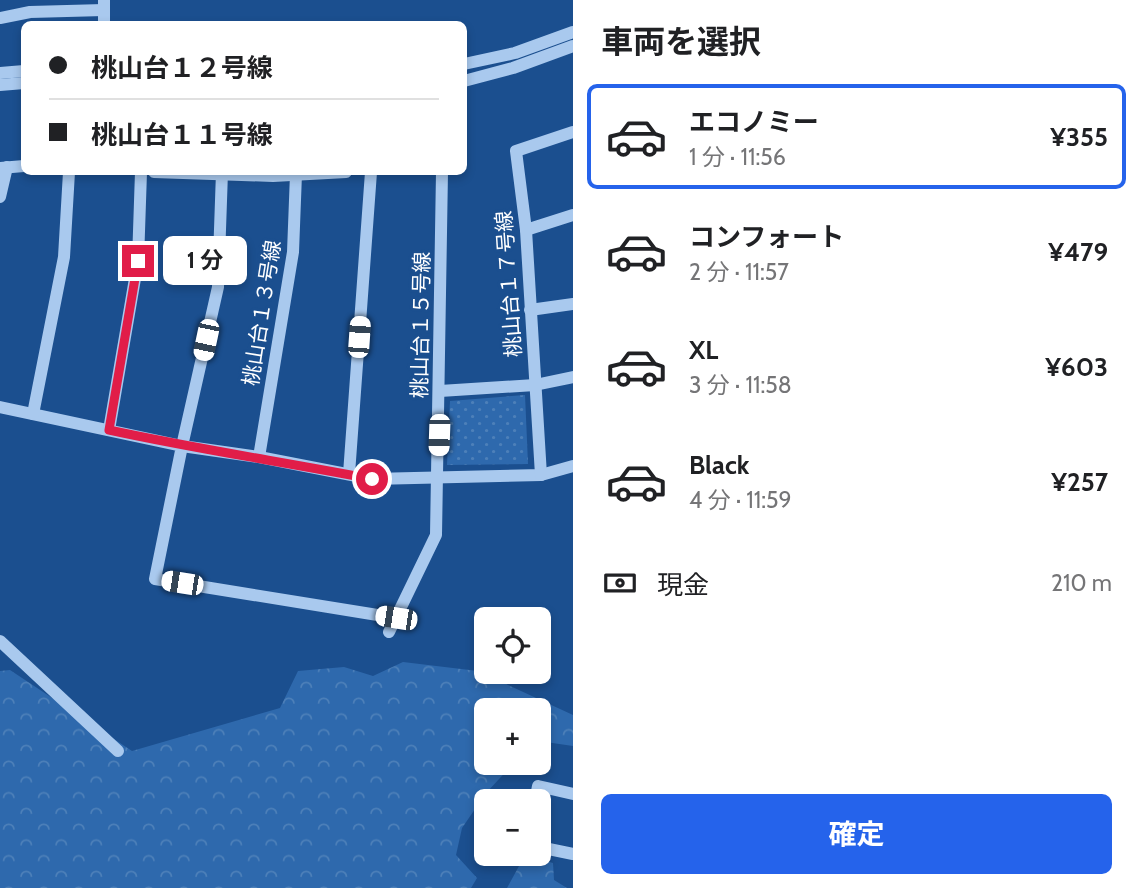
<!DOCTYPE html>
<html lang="ja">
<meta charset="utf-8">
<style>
:root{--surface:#fff;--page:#f6f6f6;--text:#202124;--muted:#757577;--line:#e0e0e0;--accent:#2563eb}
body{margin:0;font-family:Cabin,"Noto Sans JP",sans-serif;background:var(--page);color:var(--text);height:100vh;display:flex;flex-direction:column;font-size:26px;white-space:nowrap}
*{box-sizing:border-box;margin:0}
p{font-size:23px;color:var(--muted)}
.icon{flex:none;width:38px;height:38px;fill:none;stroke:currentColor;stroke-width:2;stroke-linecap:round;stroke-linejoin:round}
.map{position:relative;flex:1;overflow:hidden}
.side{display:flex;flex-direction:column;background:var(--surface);width:567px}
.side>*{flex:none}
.banner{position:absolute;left:21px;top:21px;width:446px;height:154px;border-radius:10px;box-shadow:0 4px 10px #0003;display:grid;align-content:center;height:154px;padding:0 28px;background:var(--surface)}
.controls{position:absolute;left:474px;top:607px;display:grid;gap:14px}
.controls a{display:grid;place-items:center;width:77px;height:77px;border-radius:10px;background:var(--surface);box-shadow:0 4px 10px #0003;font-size:35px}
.end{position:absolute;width:32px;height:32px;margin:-16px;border:9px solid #e11d48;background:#fff;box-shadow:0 0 0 4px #fff}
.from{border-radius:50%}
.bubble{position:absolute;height:49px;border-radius:10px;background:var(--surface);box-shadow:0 4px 10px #0003;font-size:23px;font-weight:700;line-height:49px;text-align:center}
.car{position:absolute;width:21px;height:42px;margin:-21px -10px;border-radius:9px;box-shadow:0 0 5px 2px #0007;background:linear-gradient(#fff 24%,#345 0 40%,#fff 0 76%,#345 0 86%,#fff 0)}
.banner b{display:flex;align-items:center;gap:24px;height:66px;font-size:26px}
.banner b+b{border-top:2px solid var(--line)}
.banner i{width:18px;height:18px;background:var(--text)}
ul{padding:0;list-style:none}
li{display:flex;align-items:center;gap:21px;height:105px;margin:0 14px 10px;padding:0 14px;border:4px solid transparent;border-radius:10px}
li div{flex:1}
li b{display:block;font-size:26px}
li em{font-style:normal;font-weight:700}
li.on{border-color:var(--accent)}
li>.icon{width:63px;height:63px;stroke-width:1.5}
h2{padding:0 28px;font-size:32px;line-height:84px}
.pay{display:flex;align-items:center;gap:18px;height:77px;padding:0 28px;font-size:26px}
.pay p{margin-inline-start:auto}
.button{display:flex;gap:14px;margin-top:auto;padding:14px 28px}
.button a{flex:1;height:80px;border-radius:10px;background:var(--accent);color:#fff;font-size:28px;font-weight:700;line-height:80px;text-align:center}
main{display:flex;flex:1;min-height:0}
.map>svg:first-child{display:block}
.forest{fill:url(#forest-crowns)}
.park{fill:url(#park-dots)}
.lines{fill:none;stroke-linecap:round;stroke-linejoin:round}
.minor{stroke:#a9c9ee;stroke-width:12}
.route{stroke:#e11d48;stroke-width:9}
.labels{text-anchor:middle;stroke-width:6;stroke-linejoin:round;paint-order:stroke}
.street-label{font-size:21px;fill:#fff;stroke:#1b4f8f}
</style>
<main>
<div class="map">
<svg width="573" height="888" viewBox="0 0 573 888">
<defs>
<pattern id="forest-crowns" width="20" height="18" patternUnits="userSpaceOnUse" patternTransform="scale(1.75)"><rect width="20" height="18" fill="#2e69ad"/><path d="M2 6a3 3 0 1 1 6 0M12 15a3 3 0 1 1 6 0" fill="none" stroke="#4d80b9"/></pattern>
<pattern id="park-dots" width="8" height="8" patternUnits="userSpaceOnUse" patternTransform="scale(1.75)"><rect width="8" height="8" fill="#2e69ad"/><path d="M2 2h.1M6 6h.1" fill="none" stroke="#4d80b9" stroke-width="1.8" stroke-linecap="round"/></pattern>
</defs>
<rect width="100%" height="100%" fill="#1b4f8f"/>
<g class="forest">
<path d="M 403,662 L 486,672 L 508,685 L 573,715 L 573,746 L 539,741 L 539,710 L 486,710 L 486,763 L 514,763 L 486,793 L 462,828 L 456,855 L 477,878 L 471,888 L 0,888 L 0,671 L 10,670 L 132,751 L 280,708 L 298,671 L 344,667 L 373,676 Z"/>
<path d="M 525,855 L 553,863 L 554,880 L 567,888 L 507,888 Z"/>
</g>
<path class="park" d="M 525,395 L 528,464 L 447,465 L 450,401 Z"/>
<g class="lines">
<g class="minor">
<path d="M 0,18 L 30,12 L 104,10"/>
<path d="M 104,24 L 104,0"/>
<path d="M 464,64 L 515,53 L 573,32"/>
<path d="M 0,73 L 24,71"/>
<path d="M 464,81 L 513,68 L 573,46"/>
<path d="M 0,85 L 24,83"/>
<path d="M 0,168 L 24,166"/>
<path d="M 154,172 L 273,176 L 346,172"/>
<path d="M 222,172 L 218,287 L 182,446 L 259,457 L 372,479 L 541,475 L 573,466"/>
<path d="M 0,197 L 7,167"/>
<path d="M 526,230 L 573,215"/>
<path d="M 530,310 L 573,304"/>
<path d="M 440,391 L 535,385 L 573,377"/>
<path d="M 0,407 L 182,446 L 155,579 L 396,618"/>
<path d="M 33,414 L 64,257 L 69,172"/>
<path d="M 109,430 L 138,261 L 141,172"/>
<path d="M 259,457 L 293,252 L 296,174"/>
<path d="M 349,474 L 371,172"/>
<path d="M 541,475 L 526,230 L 516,151 L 573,132"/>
<path d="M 389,632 L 436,535 L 442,172"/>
<path d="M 0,641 L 118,751"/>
<path d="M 535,802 L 538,786 L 573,794"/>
<path d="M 539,847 L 573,854"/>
</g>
</g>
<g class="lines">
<path class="route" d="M 138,261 L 109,430 C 196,449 284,462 372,479"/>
</g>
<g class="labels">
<g class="street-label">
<text transform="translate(509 284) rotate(-94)" y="7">桃山台１７号線</text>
<text transform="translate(262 313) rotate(-81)" y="7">桃山台１３号線</text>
<text transform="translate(421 325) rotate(-89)" y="7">桃山台１５号線</text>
</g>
</g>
</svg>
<div class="controls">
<a><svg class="icon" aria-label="locate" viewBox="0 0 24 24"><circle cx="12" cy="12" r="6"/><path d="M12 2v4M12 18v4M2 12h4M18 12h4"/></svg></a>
<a>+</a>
<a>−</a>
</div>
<i class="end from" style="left:372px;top:479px"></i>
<i class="end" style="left:138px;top:261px"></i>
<div class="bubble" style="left:163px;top:236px;width:84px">1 分</div>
<i class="car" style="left:359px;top:337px;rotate:4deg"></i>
<i class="car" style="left:206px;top:340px;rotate:192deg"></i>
<i class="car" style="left:439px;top:435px;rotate:182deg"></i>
<i class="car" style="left:182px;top:583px;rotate:279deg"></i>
<i class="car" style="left:396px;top:618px;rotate:279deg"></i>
<div class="banner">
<b><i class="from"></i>桃山台１２号線</b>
<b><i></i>桃山台１１号線</b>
</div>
</div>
<section class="side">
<h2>車両を選択</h2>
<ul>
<li class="on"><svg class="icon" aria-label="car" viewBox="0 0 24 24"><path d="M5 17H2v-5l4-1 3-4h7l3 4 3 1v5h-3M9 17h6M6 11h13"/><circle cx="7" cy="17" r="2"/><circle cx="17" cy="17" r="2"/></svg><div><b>エコノミー</b><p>1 分 · 11:56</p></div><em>¥355</em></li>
<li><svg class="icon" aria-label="car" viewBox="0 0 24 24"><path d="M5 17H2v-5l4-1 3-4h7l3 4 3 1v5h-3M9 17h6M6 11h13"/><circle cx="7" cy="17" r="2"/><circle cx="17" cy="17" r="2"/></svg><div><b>コンフォート</b><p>2 分 · 11:57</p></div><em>¥479</em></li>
<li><svg class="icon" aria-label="car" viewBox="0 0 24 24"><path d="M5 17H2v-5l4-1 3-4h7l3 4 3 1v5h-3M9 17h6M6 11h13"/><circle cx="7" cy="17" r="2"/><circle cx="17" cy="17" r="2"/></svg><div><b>XL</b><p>3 分 · 11:58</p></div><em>¥603</em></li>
<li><svg class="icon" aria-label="car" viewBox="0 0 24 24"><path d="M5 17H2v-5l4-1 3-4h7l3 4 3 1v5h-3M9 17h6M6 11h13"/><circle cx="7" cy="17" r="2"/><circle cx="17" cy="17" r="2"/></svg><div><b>Black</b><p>4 分 · 11:59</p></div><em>¥257</em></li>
</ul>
<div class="pay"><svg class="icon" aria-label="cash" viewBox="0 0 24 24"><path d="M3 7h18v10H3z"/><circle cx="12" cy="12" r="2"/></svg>現金<p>210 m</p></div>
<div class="button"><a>確定</a></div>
</section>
</main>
